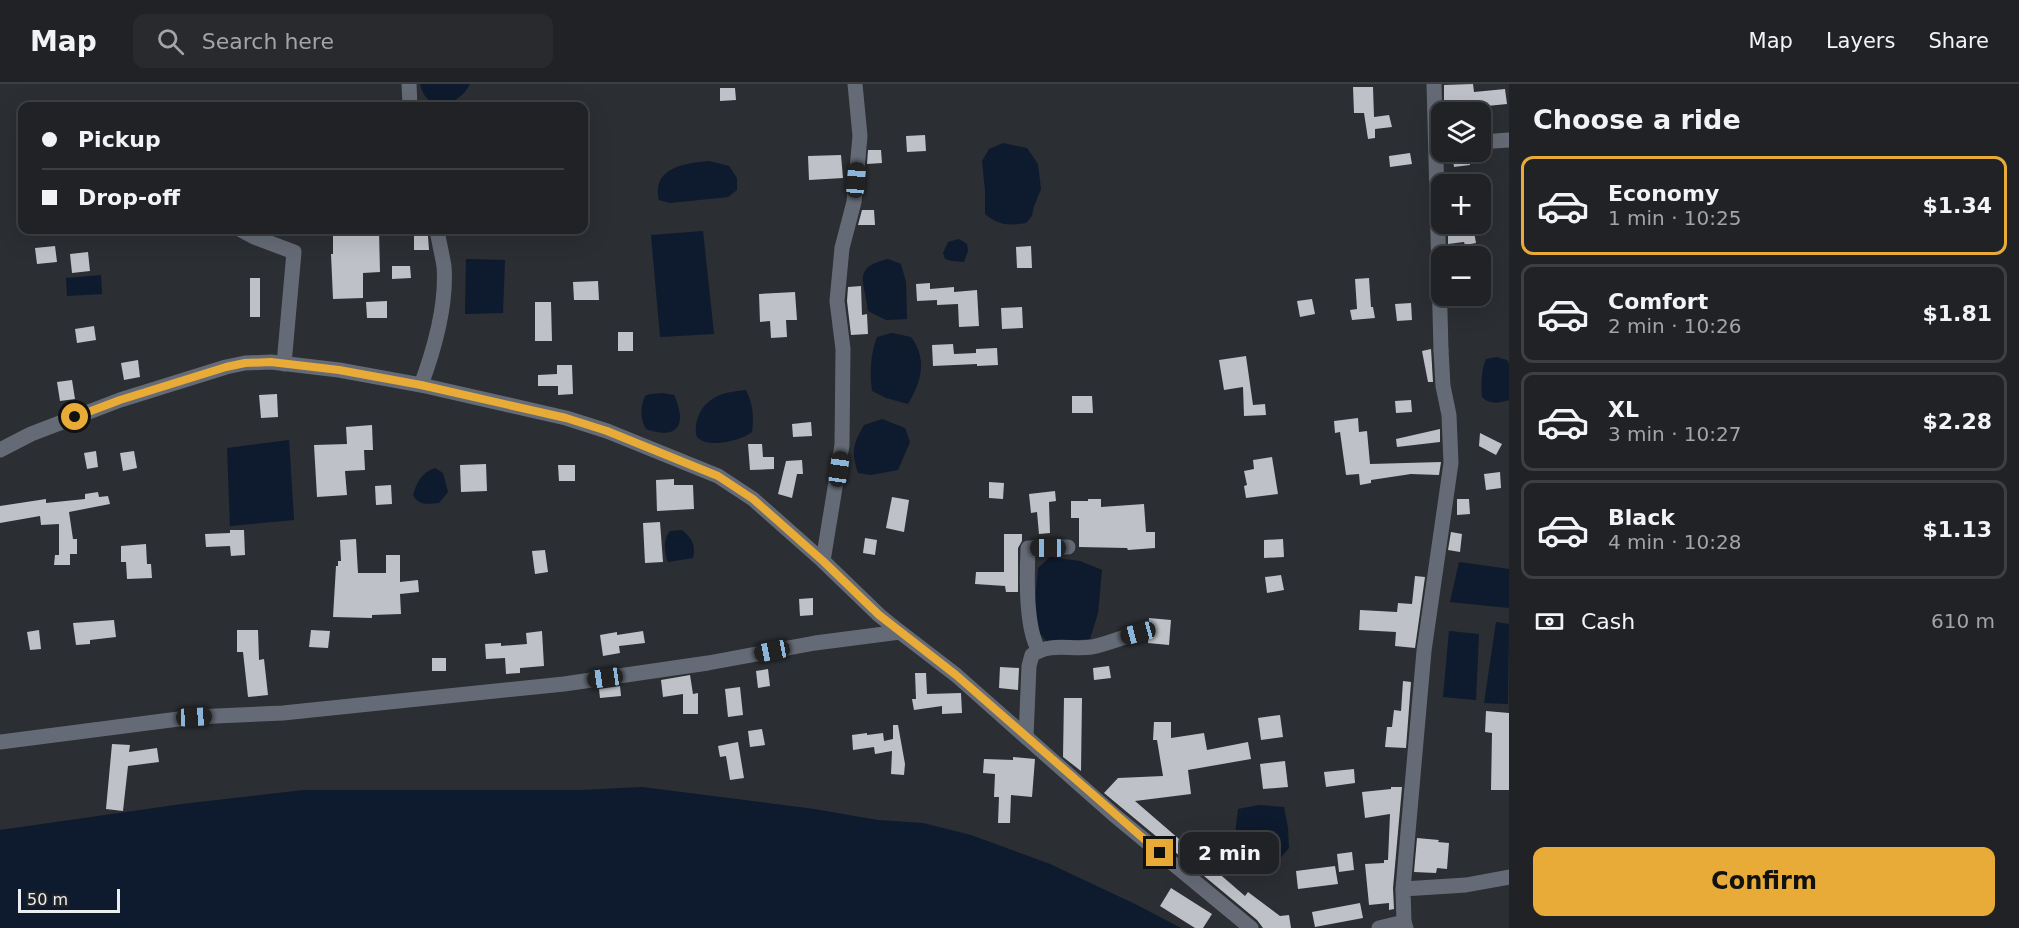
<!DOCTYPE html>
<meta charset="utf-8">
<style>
:root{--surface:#202226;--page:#282a2e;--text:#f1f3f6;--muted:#a2a4a7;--line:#3d3f43;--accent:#e8ab37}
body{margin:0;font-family:"DejaVu Sans",sans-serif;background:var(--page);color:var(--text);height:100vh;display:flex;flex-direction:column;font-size:22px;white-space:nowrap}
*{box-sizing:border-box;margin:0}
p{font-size:20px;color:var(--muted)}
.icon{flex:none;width:33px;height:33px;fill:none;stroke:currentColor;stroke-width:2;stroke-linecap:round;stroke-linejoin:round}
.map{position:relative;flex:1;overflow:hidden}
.drawer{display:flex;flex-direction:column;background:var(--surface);width:510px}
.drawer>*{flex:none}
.hud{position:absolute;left:18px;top:18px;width:570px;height:132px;border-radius:12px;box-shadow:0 6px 24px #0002,0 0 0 2px var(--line);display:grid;align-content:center;height:132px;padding:0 24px;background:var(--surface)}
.controls{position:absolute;left:1431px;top:18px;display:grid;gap:12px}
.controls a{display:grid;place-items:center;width:60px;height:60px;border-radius:12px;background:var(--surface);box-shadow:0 6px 24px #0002,0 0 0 2px var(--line);font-size:30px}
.scale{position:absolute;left:18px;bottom:15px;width:102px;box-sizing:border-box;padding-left:6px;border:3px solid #ebedf0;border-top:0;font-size:16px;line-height:21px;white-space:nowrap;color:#ebedf0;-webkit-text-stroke:4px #212428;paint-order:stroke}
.end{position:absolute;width:27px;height:27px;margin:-14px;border:8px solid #e8ab37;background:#111;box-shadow:0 0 0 3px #111}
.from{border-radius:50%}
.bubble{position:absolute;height:42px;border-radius:12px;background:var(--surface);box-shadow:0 6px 24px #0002,0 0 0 2px var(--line);font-size:20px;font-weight:700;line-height:42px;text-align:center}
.car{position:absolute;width:18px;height:36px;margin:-18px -9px;border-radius:8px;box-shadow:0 0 4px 2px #0007;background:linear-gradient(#222 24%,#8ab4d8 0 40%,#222 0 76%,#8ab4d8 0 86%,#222 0)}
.hud b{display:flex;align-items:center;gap:21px;height:57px;font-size:22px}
.hud b+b{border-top:2px solid var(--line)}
.hud i{width:15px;height:15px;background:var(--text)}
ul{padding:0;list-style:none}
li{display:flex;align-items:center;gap:18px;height:99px;margin:0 12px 9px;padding:0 12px;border:3px solid var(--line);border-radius:12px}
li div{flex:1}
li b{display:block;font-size:22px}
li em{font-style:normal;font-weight:700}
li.on{border-color:var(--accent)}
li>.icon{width:54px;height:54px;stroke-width:1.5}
h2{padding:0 24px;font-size:27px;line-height:72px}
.pay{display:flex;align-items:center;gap:15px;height:66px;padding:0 24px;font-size:22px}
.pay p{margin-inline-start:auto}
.cta{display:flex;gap:12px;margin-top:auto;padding:12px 24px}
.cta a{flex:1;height:69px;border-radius:12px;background:var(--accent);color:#111;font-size:24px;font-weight:700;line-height:69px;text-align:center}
header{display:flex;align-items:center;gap:36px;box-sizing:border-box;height:84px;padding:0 30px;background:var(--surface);border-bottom:2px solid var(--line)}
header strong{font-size:28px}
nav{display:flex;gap:33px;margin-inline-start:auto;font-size:21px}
.search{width:420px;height:54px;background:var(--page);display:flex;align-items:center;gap:15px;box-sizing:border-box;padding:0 21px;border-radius:12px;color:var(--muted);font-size:22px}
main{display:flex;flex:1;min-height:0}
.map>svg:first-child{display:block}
.water{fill:#0e1a2d}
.building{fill:#bec2c8}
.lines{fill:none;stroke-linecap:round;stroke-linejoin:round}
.minor{stroke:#656b76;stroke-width:15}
.tertiary{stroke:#656b76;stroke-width:15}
.route{stroke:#e8ab37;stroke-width:8}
</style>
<header>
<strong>Map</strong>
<div class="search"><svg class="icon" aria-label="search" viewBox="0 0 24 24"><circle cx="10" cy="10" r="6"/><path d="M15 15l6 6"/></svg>Search here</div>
<nav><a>Map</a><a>Layers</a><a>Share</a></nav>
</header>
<main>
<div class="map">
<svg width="1509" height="844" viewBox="0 0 1509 844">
<rect width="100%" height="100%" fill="#2b2e32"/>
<g class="water">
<path d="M 420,0 L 470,0 C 458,23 427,31 420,0 Z"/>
<path d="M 1003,59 L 1027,64 L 1038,80 L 1041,105 L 1034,122 L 1032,132 L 1026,139 C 1009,142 998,141 985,130 L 985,106 L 982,77 L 989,65 Z"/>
<path d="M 709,77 L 729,82 L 737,94 L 737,106 L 728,113 L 670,119 L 659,116 C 651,84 685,79 709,77 Z"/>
<path d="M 703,147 L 714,250 L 660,253 L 651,151 Z"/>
<path d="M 959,155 L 967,160 L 968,167 L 964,178 L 952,177 L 945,175 L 943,169 L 948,158 Z"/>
<path d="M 466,175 L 505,176 L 503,229 L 465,230 Z"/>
<path d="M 888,175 L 901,180 L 906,198 L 907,235 L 886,236 L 868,227 C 866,199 850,184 888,175 Z"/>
<path d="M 101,191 L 102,210 L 67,212 L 66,194 Z"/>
<path d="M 892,249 L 911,253 C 928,276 921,298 908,320 L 886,314 L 872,307 C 870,289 870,271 877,253 Z"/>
<path d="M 1496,273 L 1507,276 L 1509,280 L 1509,316 C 1499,319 1490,321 1482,313 C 1481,300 1481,287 1486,275 Z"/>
<path d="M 746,306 C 753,320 754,332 752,348 C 742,356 710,365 698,354 C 695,351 696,345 696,341 C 701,314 722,308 746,306 Z"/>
<path d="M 662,309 L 674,311 C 687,339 679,357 646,345 C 640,335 640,323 645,312 L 650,310 Z"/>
<path d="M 882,335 L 905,344 L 910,358 L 898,386 L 871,391 L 858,389 C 851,368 853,360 864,341 Z"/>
<path d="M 289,356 L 294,436 L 230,442 L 227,364 Z"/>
<path d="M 435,384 L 443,389 L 448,408 L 439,419 C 428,420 419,422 413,411 C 417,398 421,389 435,384 Z"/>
<path d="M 682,446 C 692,454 696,461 693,474 L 668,478 C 664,467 663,456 670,447 Z"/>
<path d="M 1050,473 L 1080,477 L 1102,486 L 1098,529 L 1090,555 L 1047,558 L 1033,541 L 1038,484 Z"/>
<path d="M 1459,478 L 1509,485 L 1509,524 L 1450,518 Z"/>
<path d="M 1496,538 L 1509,540 L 1508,620 L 1484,619 Z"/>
<path d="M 1449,547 L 1479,550 L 1476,616 L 1443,613 Z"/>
<path d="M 642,703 L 814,725 L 878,736 L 923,739 L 971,751 L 1050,780 L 1135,820 L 1181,844 L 0,844 L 0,746 L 182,720 L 303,706 L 582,706 Z"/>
<path d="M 1259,721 L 1284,723 L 1288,744 L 1289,764 L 1272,784 L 1252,791 L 1237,779 L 1235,751 L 1238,725 Z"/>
</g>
<g class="building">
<path d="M 1473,0 L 1474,8 L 1505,5 L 1507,20 L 1487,22 L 1486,19 L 1462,21 L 1461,17 L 1444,19 L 1444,1 Z"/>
<path d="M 1353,3 L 1373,3 L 1374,33 L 1389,31 L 1392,43 L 1375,45 L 1375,54 L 1368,55 L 1364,29 L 1354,29 Z"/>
<path d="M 720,4 L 735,4 L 736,16 L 720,17 Z"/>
<path d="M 925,51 L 926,67 L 907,68 L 906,52 Z"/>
<path d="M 868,66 L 881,66 L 882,79 L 867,80 Z"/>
<path d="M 1468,68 L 1470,81 L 1454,83 L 1452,70 Z"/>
<path d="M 1410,69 L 1412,80 L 1390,83 L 1389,72 Z"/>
<path d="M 841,71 L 843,94 L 809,96 L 808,72 Z"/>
<path d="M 862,126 L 874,126 L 875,141 L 858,141 Z"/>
<path d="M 1450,140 L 1466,140 L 1467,143 L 1473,142 L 1476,159 L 1465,161 L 1464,158 L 1448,160 L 1448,147 L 1451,147 Z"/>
<path d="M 333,146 L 379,146 L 380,188 L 363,189 L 363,214 L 333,215 L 331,170 L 333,170 Z"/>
<path d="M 414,152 L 428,152 L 429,166 L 414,166 Z"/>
<path d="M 55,162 L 57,178 L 37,180 L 35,164 Z"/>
<path d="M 1031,162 L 1032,184 L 1017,184 L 1016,163 Z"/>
<path d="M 88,168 L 90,187 L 72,189 L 70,170 Z"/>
<path d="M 392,182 L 410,182 L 411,194 L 392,195 Z"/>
<rect x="250" y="194" width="10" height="39"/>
<path d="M 1369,194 L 1371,223 L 1373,223 L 1375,234 L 1352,236 L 1350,226 L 1357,225 L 1355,195 Z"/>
<path d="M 598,197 L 599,216 L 574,216 L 573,198 Z"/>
<path d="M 930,199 L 930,205 L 954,203 L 954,208 L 977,206 L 979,242 L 959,243 L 958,220 L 937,221 L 937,216 L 917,217 L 916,200 Z"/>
<path d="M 861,202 L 862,231 L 867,230 L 868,250 L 851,251 L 847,217 L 848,203 Z"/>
<path d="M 795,208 L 797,236 L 786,236 L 787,253 L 771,254 L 770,237 L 760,238 L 759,210 Z"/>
<path d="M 1312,215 L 1315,230 L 1300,233 L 1297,217 Z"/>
<path d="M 387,217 L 387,234 L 367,234 L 366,218 Z"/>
<path d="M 535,218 L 551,218 L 552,257 L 535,257 Z"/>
<path d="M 1411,219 L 1412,236 L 1397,237 L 1395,220 Z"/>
<path d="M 1022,223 L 1023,244 L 1002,245 L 1001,224 Z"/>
<path d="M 94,242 L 96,256 L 77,259 L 75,245 Z"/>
<rect x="618" y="248" width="15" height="19"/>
<path d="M 953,260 L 954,270 L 976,269 L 976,265 L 997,264 L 998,281 L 977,282 L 977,280 L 933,282 L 932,261 Z"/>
<path d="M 1431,265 L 1433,298 L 1428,298 L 1422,267 Z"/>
<path d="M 1246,272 L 1253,321 L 1265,320 L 1266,331 L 1244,332 L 1243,303 L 1224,306 L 1219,276 Z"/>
<path d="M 138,276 L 140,293 L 124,296 L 121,279 Z"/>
<path d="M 557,281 L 572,281 L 573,310 L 558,311 L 558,302 L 538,302 L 538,291 L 557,290 Z"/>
<path d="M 72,296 L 75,315 L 60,317 L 57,298 Z"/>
<path d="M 277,310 L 278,333 L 261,334 L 259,311 Z"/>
<path d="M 1072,312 L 1092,312 L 1093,329 L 1072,329 Z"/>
<path d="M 1411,316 L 1412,328 L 1396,329 L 1395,317 Z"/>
<path d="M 1358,334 L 1359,348 L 1367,347 L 1370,380 L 1441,378 L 1439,391 L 1411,390 L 1371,396 L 1371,399 L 1360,401 L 1359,390 L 1346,391 L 1340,348 L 1335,349 L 1334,337 Z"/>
<path d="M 811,338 L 812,352 L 793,353 L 792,340 Z"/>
<path d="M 372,341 L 373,366 L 364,366 L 365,386 L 345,387 L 347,411 L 317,413 L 314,361 L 347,360 L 346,343 Z"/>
<path d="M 1440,345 L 1440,358 L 1397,363 L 1396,355 Z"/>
<path d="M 1480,349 L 1502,360 L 1496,371 L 1479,362 Z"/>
<path d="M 748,360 L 762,360 L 763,373 L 774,373 L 774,385 L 750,386 Z"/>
<path d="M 96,367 L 98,383 L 87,385 L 84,369 Z"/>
<path d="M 134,367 L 137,384 L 123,387 L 120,369 Z"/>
<path d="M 1272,373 L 1278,410 L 1246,414 L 1244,402 L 1247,401 L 1244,387 L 1254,385 L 1253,376 Z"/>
<path d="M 802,376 L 803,390 L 797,390 L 792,414 L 778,410 L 786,377 Z"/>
<path d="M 486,380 L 487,407 L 461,408 L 460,381 Z"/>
<path d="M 558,381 L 575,381 L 575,397 L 559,397 Z"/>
<path d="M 1500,388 L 1501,404 L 1486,406 L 1484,390 Z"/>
<path d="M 674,395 L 674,401 L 693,401 L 694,425 L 657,427 L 656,396 Z"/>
<path d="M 989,398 L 1004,399 L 1003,415 L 989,414 Z"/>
<path d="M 391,401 L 392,420 L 376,421 L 375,402 Z"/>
<path d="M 1055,407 L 1056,417 L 1049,418 L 1050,449 L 1039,450 L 1037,428 L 1031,429 L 1029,410 Z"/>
<path d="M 98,408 L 99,413 L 108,412 L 110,420 L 69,428 L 73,455 L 77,455 L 77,470 L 70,470 L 70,481 L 54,481 L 55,471 L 59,471 L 59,440 L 41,441 L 40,432 L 0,439 L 0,422 L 46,415 L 46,419 L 85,415 L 85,410 Z"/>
<path d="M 892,413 L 909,416 L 904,448 L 886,444 Z"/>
<path d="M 1088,415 L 1101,415 L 1101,423 L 1144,420 L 1146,448 L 1155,448 L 1155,464 L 1128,466 L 1127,464 L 1079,463 L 1079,434 L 1071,434 L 1071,417 L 1088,417 Z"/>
<path d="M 1457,415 L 1469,415 L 1470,430 L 1457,431 Z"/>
<path d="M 660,438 L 663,478 L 645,479 L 643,439 Z"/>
<path d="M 230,446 L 244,446 L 245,471 L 231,472 L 230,462 L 206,463 L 205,450 L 230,449 Z"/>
<path d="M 1451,448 L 1462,450 L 1460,468 L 1448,466 Z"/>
<path d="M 1004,450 L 1022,450 L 1022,457 L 1018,464 L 1018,508 L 1006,508 L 1005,502 L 975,500 L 976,488 L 1004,488 Z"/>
<path d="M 865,454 L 877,456 L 875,471 L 863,469 Z"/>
<path d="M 356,455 L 358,489 L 386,489 L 386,471 L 400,471 L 400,498 L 418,496 L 419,508 L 400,510 L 401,530 L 372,531 L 372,534 L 333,533 L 336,482 L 338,482 L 338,477 L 341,477 L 340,456 Z"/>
<path d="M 1283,455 L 1284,473 L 1264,474 L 1264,456 Z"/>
<path d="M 146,460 L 147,480 L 151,480 L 152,494 L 127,495 L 126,478 L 121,478 L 121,462 Z"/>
<path d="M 545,466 L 548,488 L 535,490 L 532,467 Z"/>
<path d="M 1281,491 L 1284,506 L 1267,509 L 1265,493 Z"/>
<path d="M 1415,492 L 1425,493 L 1415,564 L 1395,562 L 1396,548 L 1359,546 L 1360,526 L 1397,528 L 1398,519 L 1412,520 Z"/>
<path d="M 813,514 L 813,531 L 800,532 L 799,515 Z"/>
<path d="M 1149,534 L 1171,536 L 1169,561 L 1148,559 Z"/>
<path d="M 114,536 L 116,553 L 90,556 L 90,560 L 76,561 L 73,539 Z"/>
<path d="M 39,546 L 41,565 L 30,566 L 27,548 Z"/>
<path d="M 237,546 L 258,546 L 259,576 L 264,575 L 268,611 L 248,613 L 243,568 L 237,568 Z"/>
<path d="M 311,546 L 330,547 L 328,564 L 309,563 Z"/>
<path d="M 542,547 L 544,582 L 520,584 L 520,589 L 506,590 L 505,574 L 486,575 L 485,560 L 501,559 L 501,562 L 527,560 L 526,549 Z"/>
<path d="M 643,547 L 645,559 L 619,562 L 620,569 L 603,572 L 600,551 L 617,548 L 617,551 Z"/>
<rect x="432" y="574" width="14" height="13"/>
<path d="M 1109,582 L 1111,594 L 1094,596 L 1093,584 Z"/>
<path d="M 1000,583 L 1019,584 L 1018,606 L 999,604 Z"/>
<path d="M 768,585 L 770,602 L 758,604 L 756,587 Z"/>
<path d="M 915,589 L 926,589 L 927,610 L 961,609 L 962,629 L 942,630 L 942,622 L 914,626 L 912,615 L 916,615 Z"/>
<path d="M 690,591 L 693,610 L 698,609 L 698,630 L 683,630 L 683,610 L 663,613 L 661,596 Z"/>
<path d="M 1403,597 L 1411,598 L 1406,664 L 1385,663 L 1387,643 L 1392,643 L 1394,626 L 1401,627 Z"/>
<path d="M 620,602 L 621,612 L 600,614 L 599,605 Z"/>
<path d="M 740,603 L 743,631 L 728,633 L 725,605 Z"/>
<path d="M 1064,614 L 1082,614 L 1081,687 L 1063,673 Z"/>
<path d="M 1486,627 L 1509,629 L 1509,706 L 1491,706 L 1492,649 L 1485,648 Z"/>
<path d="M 1280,631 L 1283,653 L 1261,656 L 1258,634 Z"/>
<path d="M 1154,638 L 1171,638 L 1171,654 L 1204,649 L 1207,666 L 1248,658 L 1251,675 L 1188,686 L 1191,710 L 1135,717 L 1245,812 L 1248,808 L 1280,832 L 1289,831 L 1291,844 L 1263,844 L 1257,836 L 1104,709 L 1118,694 L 1163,692 L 1157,656 L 1153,656 Z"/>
<path d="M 893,641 L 898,641 L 905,680 L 904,691 L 891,690 L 892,667 L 875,670 L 874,663 L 853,666 L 852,651 L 867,649 L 867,651 L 883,649 L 884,657 L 893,655 Z"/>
<path d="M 762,645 L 765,661 L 750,663 L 748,647 Z"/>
<path d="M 738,658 L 744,694 L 730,696 L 726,672 L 720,673 L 718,662 Z"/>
<path d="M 112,660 L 130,661 L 129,668 L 157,664 L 159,678 L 128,682 L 123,727 L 106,725 Z"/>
<path d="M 1013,673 L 1035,675 L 1032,713 L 1011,711 L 1010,739 L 998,739 L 999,713 L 994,713 L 995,690 L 983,689 L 984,675 L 1013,676 Z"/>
<path d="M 1285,677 L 1288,703 L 1263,705 L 1260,680 Z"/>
<path d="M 1354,685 L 1355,699 L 1326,703 L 1324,688 Z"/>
<path d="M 1391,703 L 1402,703 L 1393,804 L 1394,825 L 1389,826 L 1389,819 L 1369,821 L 1365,780 L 1384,779 L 1384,776 L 1388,776 L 1390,730 L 1365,734 L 1362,708 L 1391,705 Z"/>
<path d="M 1417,754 L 1439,756 L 1438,758 L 1449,759 L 1447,785 L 1437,784 L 1436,789 L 1414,788 Z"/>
<path d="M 1352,768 L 1354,786 L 1339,788 L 1337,770 Z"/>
<path d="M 1335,782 L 1338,800 L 1298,805 L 1296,787 Z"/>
<path d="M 1171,804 L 1212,830 L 1203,844 L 1195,844 L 1160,822 Z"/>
<path d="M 1360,819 L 1363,834 L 1315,843 L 1312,828 Z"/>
</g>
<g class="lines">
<g class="minor">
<path d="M 409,0 L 410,22"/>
<path d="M 1480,58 L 1509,56"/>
<path d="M 241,146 L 254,153 L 294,168 L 284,280"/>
<path d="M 421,301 C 434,266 447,220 444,182 C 442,170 439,158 437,146"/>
<path d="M 0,366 L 31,350 L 120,316 L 226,283 L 245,279 L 271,278 L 339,286 L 421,301 L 566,334 L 607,347 L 718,392 L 753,415 L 823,477 L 879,531 L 900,548"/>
<path d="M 823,477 L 842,361 L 843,265 L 837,217 L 842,164 L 854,118 L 860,52 L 855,0"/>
<path d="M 1039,567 C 1025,543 1027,491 1028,464 L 1068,463"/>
<path d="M 1026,653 L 1029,582 L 1032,571 C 1050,558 1071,566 1092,563 C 1107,560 1123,553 1138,549"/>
<path d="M 1403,805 L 1424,567 L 1451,379 L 1449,331 L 1443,302 L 1441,266"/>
<path d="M 1404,838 L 1403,805 L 1466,801 L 1509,793"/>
</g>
<g class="tertiary">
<path d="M 1434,0 L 1441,266"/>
<path d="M 0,658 L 194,633 L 283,629 L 564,600 L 708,579 L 815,559 L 900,548 L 956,591 L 1113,730 L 1251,844"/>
<path d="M 1379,844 L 1404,838 L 1406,844"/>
</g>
</g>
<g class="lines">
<path class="route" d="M 75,333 L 120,316 L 226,283 L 245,279 L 271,278 L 339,286 L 421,301 L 566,334 L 607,347 L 718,392 L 753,415 L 823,477 L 879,531 L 956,591 L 1160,769"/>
</g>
</svg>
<div class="controls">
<a><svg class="icon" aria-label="layers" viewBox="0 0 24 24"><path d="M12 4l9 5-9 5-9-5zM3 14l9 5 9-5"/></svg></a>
<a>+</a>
<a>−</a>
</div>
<div class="scale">50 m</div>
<i class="end from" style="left:75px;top:333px"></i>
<i class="end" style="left:1160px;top:769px"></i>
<div class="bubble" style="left:1180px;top:748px;width:99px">2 min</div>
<i class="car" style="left:856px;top:96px;rotate:5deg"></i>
<i class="car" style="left:839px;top:385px;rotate:8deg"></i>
<i class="car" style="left:1048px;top:464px;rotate:270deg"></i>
<i class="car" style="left:1138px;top:549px;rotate:255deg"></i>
<i class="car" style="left:772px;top:567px;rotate:259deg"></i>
<i class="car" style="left:605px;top:594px;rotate:262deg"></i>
<i class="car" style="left:194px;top:633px;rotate:87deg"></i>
<div class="hud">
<b><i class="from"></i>Pickup</b>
<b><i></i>Drop-off</b>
</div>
</div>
<section class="drawer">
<h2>Choose a ride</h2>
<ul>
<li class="on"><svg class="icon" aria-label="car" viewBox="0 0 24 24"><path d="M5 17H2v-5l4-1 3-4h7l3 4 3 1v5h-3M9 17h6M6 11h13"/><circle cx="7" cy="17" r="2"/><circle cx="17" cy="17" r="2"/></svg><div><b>Economy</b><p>1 min · 10:25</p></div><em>$1.34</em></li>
<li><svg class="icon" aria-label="car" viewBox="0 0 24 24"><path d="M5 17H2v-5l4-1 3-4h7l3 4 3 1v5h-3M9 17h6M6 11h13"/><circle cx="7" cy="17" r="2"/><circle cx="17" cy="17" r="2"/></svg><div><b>Comfort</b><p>2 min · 10:26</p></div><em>$1.81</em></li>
<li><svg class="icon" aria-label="car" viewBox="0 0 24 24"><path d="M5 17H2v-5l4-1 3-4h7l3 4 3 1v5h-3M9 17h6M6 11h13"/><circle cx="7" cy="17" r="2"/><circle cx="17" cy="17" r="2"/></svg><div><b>XL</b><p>3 min · 10:27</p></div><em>$2.28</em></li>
<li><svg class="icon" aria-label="car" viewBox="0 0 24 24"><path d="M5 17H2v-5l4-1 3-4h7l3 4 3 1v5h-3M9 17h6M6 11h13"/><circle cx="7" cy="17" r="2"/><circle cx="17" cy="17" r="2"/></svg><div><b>Black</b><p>4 min · 10:28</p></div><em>$1.13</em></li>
</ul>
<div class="pay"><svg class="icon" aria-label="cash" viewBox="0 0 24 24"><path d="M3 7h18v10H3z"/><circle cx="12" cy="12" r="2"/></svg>Cash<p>610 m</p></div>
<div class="cta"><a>Confirm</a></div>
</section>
</main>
